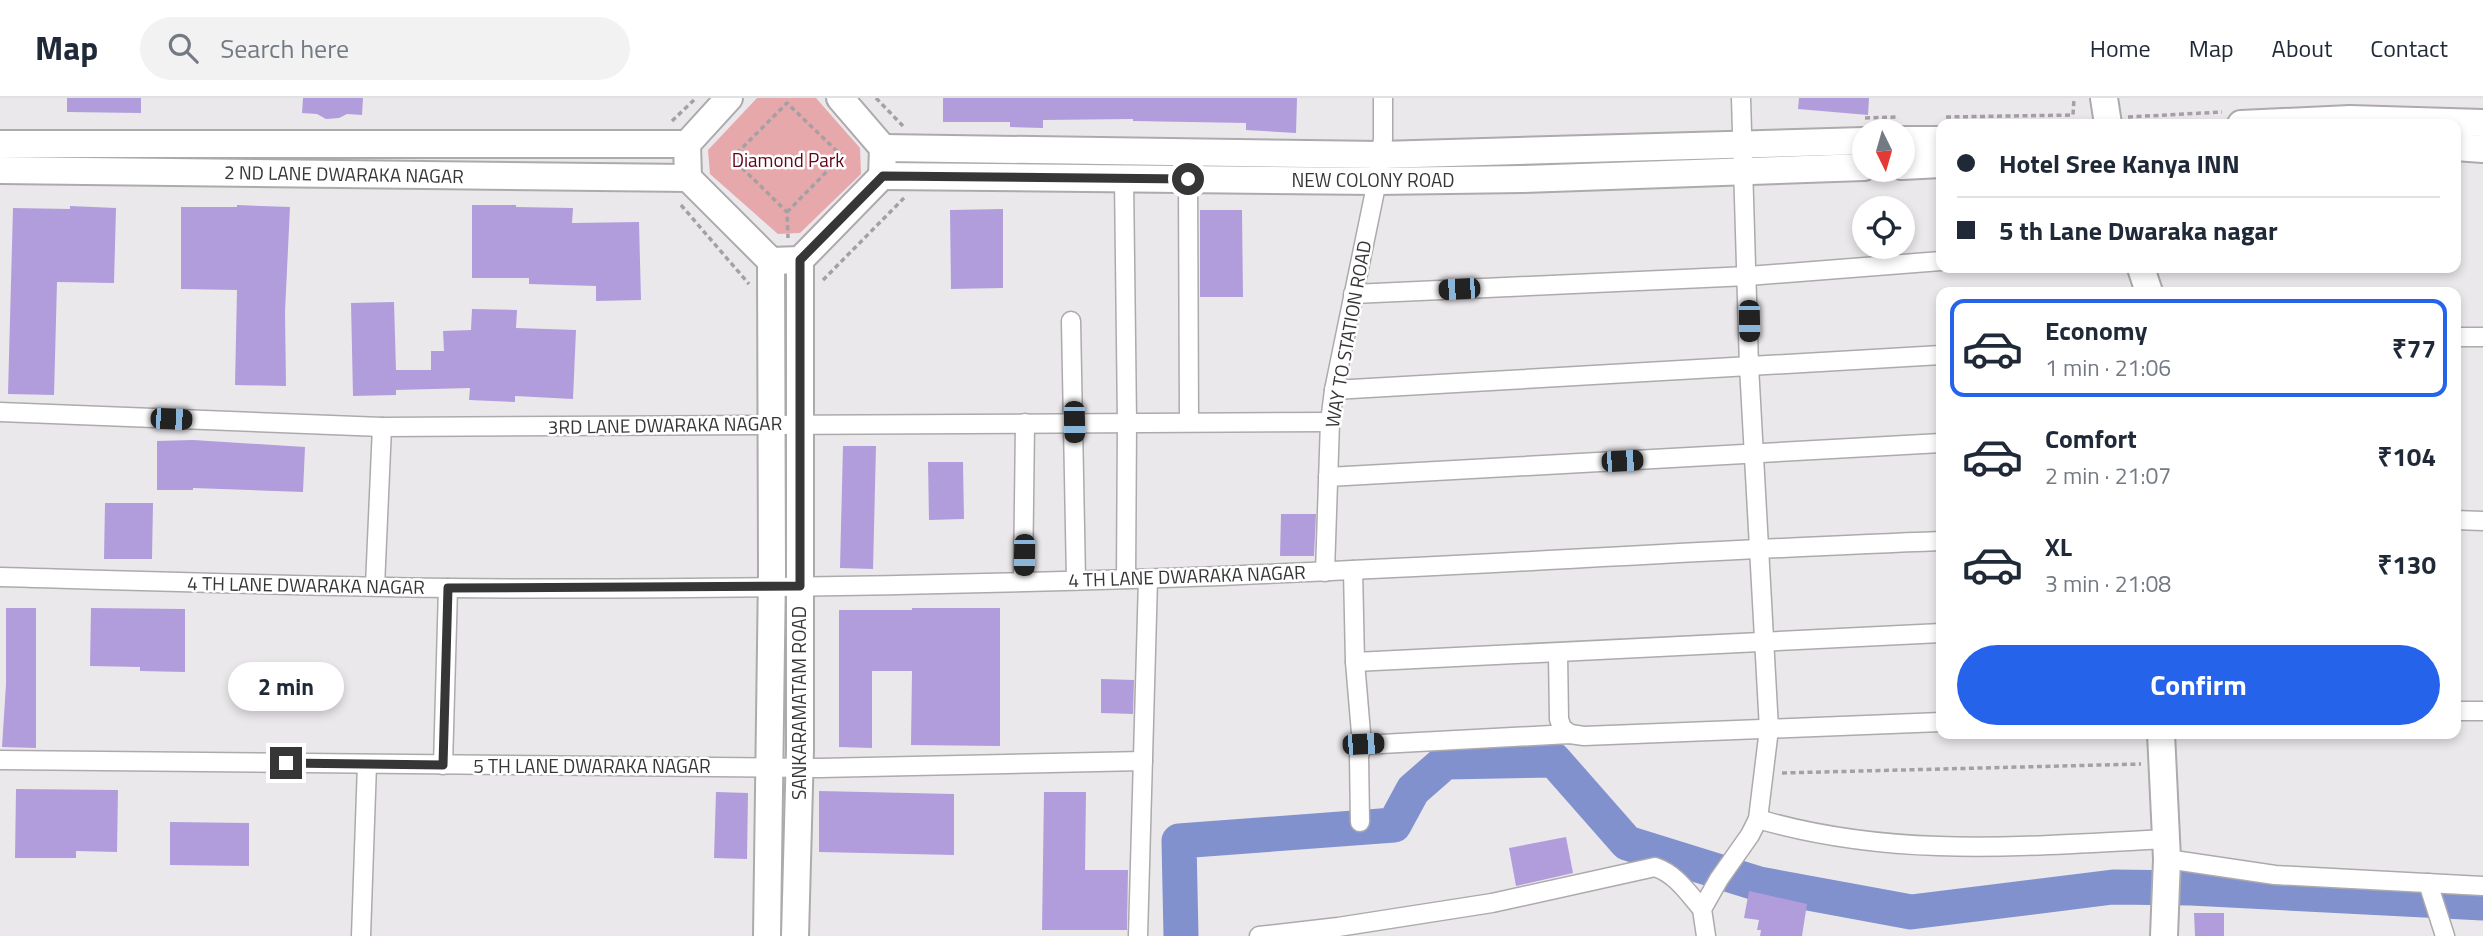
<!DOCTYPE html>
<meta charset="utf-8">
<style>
:root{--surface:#fff;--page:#f2f2f3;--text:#1f2937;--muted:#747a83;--line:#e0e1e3;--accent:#2563eb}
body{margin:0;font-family:"Titillium Web",sans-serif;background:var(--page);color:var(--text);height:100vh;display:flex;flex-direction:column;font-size:26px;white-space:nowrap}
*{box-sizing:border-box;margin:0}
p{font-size:23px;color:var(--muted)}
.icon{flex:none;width:38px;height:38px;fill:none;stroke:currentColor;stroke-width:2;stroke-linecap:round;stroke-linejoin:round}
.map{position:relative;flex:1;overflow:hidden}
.sheet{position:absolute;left:1936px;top:189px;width:525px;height:452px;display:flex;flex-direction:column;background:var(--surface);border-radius:14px;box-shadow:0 4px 10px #0003}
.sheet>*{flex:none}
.hud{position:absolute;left:1936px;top:21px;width:525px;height:154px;border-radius:14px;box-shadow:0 4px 10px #0003;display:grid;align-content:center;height:154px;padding:0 21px;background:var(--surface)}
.needle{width:46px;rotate:175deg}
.fabs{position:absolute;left:1852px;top:21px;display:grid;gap:14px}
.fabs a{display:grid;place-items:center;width:63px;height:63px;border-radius:50%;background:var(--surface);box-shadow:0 4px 10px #0003;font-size:35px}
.end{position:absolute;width:32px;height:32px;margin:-16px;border:9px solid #373637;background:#fff;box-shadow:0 0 0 4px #fff}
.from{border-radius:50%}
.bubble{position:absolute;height:49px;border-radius:24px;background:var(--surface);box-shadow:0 4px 10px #0003;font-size:23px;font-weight:700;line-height:49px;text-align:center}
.car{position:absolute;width:21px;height:42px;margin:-21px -10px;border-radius:9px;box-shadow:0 0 5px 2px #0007;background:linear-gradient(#222 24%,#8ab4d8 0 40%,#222 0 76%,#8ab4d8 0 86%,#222 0)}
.hud b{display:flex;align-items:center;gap:24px;height:66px;font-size:26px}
.hud b+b{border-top:2px solid var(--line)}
.hud i{width:18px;height:18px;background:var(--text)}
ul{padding:12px 0 0;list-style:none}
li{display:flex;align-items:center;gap:21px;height:98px;margin:0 14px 10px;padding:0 7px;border:4px solid transparent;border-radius:14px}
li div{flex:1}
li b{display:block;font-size:26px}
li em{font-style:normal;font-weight:700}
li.on{border-color:var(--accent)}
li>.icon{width:63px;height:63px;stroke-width:1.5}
.primary-button{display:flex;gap:14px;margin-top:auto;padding:14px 21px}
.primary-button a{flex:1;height:80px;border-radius:42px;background:var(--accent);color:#fff;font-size:28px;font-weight:700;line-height:80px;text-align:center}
header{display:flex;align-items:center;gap:42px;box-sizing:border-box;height:98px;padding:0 35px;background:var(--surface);border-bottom:2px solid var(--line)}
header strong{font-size:33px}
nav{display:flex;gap:38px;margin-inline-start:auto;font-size:24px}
.search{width:490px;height:63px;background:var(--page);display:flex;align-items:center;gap:18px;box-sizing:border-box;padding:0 24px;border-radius:38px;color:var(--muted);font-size:26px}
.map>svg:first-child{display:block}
.green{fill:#e6a8aa}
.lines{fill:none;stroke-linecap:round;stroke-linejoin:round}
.river{stroke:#8191ce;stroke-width:35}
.building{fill:#b19ddc}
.street-casing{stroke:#adaaad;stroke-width:21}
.secondary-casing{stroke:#adaaad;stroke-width:30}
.path{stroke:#a3a1a3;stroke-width:3.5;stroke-dasharray:5 3.5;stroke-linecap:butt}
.street{stroke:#fff;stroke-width:18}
.secondary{stroke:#fff;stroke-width:26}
.route{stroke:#373637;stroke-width:9}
.labels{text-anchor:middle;stroke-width:5;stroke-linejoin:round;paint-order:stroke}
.park-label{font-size:19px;fill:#62041a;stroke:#fff}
.street-label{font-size:19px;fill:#373637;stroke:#fff}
</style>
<header>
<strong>Map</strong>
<div class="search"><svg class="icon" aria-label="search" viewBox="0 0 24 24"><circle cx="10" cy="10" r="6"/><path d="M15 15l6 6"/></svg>Search here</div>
<nav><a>Home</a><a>Map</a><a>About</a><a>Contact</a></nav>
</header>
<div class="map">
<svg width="2483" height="838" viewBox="0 0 2483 838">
<rect width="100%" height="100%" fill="#ebe8eb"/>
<path class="green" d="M 757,0 L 816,0 L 860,50 L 861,76 L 800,135 L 778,136 L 710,76 L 708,52 Z"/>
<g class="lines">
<path class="river" d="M 1181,838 L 1179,743 L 1394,727 L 1413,692 L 1445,664 L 1554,662 L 1627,745 L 1759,786 L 1911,814 L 2113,789 L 2191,790 L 2483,805"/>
</g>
<g class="building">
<path d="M 67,0 L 141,0 L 141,15 L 67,14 Z"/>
<path d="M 303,0 L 363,0 L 362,17 L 347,16 L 339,20 L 326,21 L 317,16 L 302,15 Z"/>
<path d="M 943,0 L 1297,0 L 1296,35 L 1246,32 L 1246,25 L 1133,23 L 1133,21 L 1043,22 L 1043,30 L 1010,29 L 1010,24 L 943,24 Z"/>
<path d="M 1799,0 L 1869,0 L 1868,17 L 1798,11 Z"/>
<path d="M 237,107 L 290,109 L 285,214 L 286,288 L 235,287 L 237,192 L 181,191 L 181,109 L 237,109 Z"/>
<path d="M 472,107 L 516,107 L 516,109 L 573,110 L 572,125 L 639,124 L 641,202 L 596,203 L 596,188 L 529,186 L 529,180 L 472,180 Z"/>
<path d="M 70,108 L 116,110 L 114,185 L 57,184 L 54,297 L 8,296 L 13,110 L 70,111 Z"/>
<path d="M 1003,111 L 1003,190 L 951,191 L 950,112 Z"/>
<path d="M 1200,112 L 1242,112 L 1243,199 L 1200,199 Z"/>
<path d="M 394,204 L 396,272 L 431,272 L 431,253 L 444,253 L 443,233 L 471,232 L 472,211 L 517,212 L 516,230 L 576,232 L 573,301 L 515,298 L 515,304 L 469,302 L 470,290 L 396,292 L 396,297 L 353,298 L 351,205 Z"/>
<path d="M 193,342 L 305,349 L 303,394 L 193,390 L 193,392 L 157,392 L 157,343 Z"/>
<path d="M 843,348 L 876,348 L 873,471 L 840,470 Z"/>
<path d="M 928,364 L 963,364 L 964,421 L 929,422 Z"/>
<path d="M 105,405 L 153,405 L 152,461 L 104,461 Z"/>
<path d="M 1281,416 L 1316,416 L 1314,458 L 1280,458 Z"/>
<path d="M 6,510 L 36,510 L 36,650 L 2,649 L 6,586 Z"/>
<path d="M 91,510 L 185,511 L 185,574 L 140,573 L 140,569 L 90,568 Z"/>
<path d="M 912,510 L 1000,510 L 1000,648 L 911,647 L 912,573 L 872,573 L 872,650 L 839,649 L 839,512 L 912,512 Z"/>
<path d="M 1101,581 L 1134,582 L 1133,616 L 1101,615 Z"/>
<path d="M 16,691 L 118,692 L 117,754 L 76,753 L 76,760 L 15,760 Z"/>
<path d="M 819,693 L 954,696 L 954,757 L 819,754 Z"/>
<path d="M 716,694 L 748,695 L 747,761 L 714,760 Z"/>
<path d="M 1044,694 L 1086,694 L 1085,772 L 1128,772 L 1127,832 L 1042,832 Z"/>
<path d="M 170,724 L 249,725 L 249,768 L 170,767 Z"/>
<path d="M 1566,739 L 1573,775 L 1516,788 L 1509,750 Z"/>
<path d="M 1749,793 L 1807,806 L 1802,838 L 1760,838 L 1761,832 L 1757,832 L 1759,822 L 1744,820 Z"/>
<path d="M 2194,815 L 2224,815 L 2224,838 L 2195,838 Z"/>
</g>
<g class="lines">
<g class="street-casing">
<g id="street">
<path d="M 1124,80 L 1127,324 L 1126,481"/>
<path d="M 1188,81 L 1189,324"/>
<path d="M 1353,196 L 1748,178 L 1941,163"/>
<path d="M 1071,223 L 1076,482"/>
<path d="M 2455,239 L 2483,239"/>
<path d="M 1334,292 L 1941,257"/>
<path d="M 0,314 L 382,329 L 1330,324"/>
<path d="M 1328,379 L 1941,345"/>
<path d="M 2455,422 L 2483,423"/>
<path d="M 1353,472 L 1355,564 L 1362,647 L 1359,658 L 1360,724"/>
<path d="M 1325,474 L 1330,324 L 1334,292 L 1377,83 L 1383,41 L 1383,0"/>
<path d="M 0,479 C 150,483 299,488 449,490 C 676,492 904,488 1132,481 C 1402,473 1671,453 1941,443"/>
<path d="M 1023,483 L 1025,325"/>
<path d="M 375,488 L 382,329"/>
<path d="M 1558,555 L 1559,621 L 1562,630 L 1570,636"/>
<path d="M 1355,564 L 1941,535"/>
<path d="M 2455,613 L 2483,613"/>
<path d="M 1362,647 L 1570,636 L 1584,638 L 1941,624"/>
<path d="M 0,662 L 820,670 L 1143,663"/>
<path d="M 443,667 L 448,490"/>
<path d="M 1758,721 C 1895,761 2025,748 2166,741"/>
<path d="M 2167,761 L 2275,777 L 2483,788"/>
<path d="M 2428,785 L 2445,838"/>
<path d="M 361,838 L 367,666"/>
<path d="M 1138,838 L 1148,481"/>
<path d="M 1259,838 L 1338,829 L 1492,805 L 1655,769 C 1676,776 1688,795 1702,811"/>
<path d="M 1706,838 L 1702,811 L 1719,781 L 1750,737 L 1758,721 L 1769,631 L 1749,268 L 1741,0"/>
</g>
</g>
<g class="secondary-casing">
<g id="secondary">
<path d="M 729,0 L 687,46 L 688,80 L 771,163 L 800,162 L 882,78 L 883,50 L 840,0"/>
<path d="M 2104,0 L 2108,26"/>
<path d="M 2241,26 L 2350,21 L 2483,25"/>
<path d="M 1902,42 L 1941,42"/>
<path d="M 0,46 L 687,46"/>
<path d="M 2455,49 L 2483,51"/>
<path d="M 883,50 L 1381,57 L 1864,43"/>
<path d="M 1902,68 L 1941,66"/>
<path d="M 0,72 L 688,80"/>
<path d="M 882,78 L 1377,83 L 1523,81 L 1864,69"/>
<path d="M 2141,170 L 2149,194"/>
<path d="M 2161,635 L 2167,761 L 2164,838"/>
<path d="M 767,838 L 772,475 L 771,163"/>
<path d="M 795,838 L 800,651 L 800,162"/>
</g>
</g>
<g class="path">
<path d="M 876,0 L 903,28"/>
<path d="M 1946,19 L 2073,17 L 2074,0"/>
<path d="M 2128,19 L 2222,14"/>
<path d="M 1865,20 L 1896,19"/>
<path d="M 672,23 L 696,0"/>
<path d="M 681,107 L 749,186"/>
<path d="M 787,114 L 842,58 L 787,5 L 732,60 L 787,114 L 788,140"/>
<path d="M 823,182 L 904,100"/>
<path d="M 1782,675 L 2141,666"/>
</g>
<use href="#street" class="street"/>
<use href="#secondary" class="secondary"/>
</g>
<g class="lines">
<path class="route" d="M 286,665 L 443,667 L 448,490 L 800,488 L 800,162 L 883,78 L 1188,81"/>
</g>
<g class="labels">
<g class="park-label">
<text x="788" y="69">Diamond Park</text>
</g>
<g class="street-label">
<text transform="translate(344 76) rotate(1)" y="7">2 ND LANE DWARAKA NAGAR</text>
<text x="1373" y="89">NEW COLONY ROAD</text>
<text transform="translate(1348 236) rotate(-80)" y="7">WAY TO STATION ROAD</text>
<text transform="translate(665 327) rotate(-1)" y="7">3RD LANE DWARAKA NAGAR</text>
<text transform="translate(1187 478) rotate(-2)" y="7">4 TH LANE DWARAKA NAGAR</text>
<text transform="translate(306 487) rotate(1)" y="7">4 TH LANE DWARAKA NAGAR</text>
<text transform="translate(799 605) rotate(-90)" y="7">SANKARAMATAM ROAD</text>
<text x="592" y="675">5 TH LANE DWARAKA NAGAR</text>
</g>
</g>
</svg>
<div class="fabs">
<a><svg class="needle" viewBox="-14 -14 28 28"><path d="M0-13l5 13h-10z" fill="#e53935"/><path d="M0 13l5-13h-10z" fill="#747a83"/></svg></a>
<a><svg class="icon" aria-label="locate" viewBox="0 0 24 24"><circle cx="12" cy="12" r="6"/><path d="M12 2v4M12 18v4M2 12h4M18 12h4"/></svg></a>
</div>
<i class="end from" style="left:1188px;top:81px"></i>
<i class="end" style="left:286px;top:665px"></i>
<div class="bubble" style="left:228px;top:564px;width:116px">2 min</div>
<i class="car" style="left:1459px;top:191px;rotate:267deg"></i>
<i class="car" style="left:1749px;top:223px;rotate:179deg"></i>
<i class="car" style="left:171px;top:321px;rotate:92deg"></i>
<i class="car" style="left:1074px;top:324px;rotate:179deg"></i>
<i class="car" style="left:1622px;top:363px;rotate:87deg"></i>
<i class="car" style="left:1024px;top:457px;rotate:181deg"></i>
<i class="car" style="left:1363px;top:646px;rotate:87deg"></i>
<div class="hud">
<b><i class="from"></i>Hotel Sree Kanya INN</b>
<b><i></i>5 th Lane Dwaraka nagar</b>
</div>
<section class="sheet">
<ul>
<li class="on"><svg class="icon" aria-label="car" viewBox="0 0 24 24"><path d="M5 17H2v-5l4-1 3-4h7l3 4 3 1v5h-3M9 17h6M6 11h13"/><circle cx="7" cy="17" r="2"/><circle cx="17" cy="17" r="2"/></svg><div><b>Economy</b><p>1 min · 21:06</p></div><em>₹77</em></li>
<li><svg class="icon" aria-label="car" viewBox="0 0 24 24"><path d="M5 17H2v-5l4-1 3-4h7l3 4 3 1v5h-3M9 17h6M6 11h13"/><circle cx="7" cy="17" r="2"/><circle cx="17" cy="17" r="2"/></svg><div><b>Comfort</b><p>2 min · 21:07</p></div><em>₹104</em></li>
<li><svg class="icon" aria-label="car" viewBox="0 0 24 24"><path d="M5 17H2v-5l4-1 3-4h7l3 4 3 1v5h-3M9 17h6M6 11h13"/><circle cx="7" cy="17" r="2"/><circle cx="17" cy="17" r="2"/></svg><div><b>XL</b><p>3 min · 21:08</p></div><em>₹130</em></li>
</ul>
<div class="primary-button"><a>Confirm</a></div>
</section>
</div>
